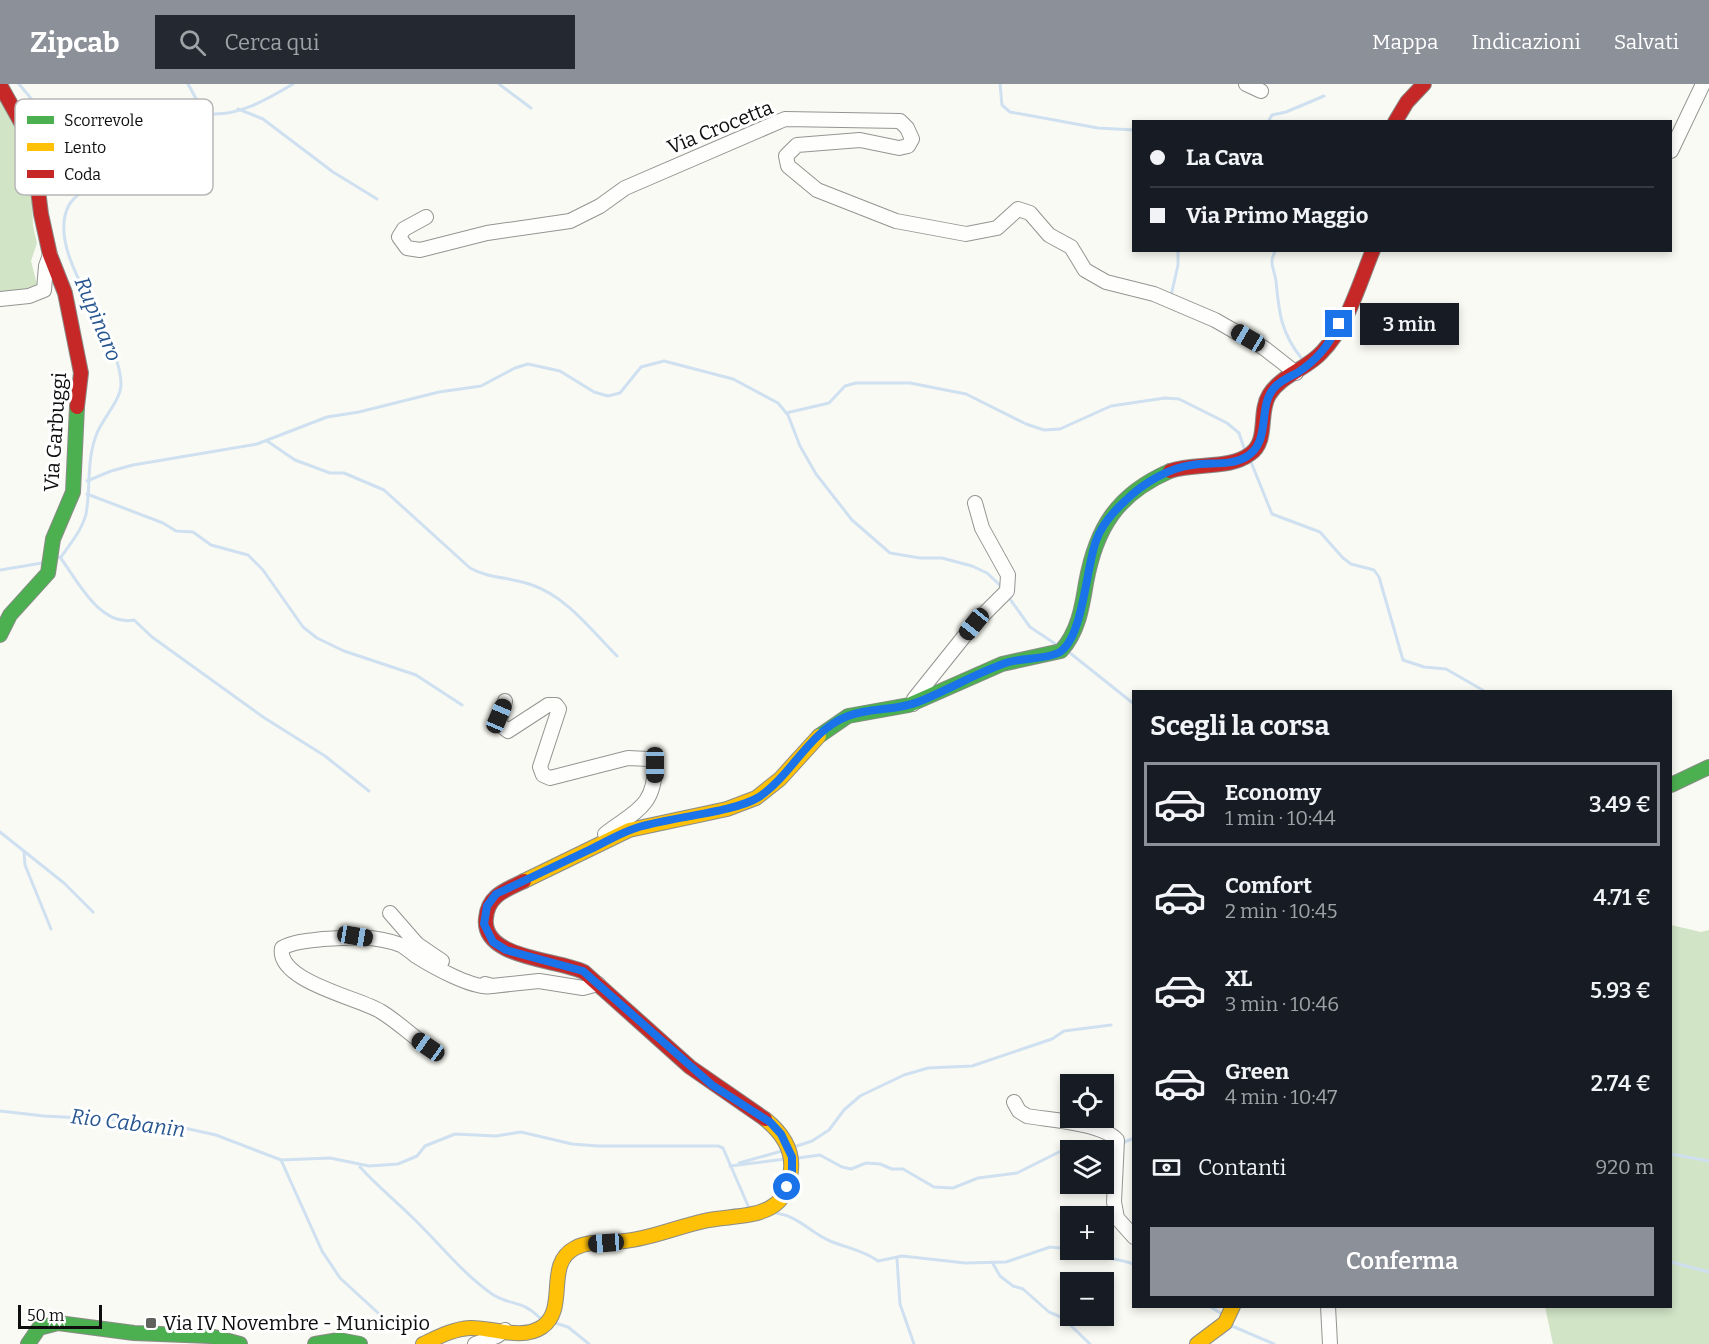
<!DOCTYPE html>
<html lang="it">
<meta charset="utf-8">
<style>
:root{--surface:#171b24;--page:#242831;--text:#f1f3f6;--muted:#9ea1a6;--line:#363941;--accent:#8c9099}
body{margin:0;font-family:Bitter,serif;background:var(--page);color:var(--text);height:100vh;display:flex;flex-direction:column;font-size:22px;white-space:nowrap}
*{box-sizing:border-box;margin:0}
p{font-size:20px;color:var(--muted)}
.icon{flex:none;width:33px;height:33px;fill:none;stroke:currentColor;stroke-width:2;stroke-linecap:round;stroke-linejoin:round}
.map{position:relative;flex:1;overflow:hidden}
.drawer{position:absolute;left:1132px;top:606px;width:540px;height:618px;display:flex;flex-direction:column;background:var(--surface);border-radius:0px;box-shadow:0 3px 9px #0003}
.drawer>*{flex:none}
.guide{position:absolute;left:1132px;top:36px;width:540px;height:132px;border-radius:0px;box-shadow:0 3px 9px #0003;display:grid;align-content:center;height:132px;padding:0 18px;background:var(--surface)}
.fabs{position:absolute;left:1060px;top:990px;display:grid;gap:12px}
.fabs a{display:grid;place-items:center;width:54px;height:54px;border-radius:0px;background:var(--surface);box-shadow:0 3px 9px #0003;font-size:30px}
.scale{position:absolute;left:18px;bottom:15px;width:84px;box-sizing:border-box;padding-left:6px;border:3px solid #0e0e0e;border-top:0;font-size:16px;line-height:21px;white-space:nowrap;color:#0e0e0e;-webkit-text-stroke:4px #fff;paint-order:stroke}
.end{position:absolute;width:27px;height:27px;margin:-14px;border:8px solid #1a73e8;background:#fff;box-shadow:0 0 0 3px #fff}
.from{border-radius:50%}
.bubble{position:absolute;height:42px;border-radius:0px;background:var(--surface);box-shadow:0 3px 9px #0003;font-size:20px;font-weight:600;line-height:42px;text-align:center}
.car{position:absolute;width:18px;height:36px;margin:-18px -9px;border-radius:8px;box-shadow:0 0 4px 2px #0007;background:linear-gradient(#222 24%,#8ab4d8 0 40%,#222 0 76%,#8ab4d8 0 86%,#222 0)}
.guide b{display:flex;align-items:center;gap:21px;height:57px;font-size:22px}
.guide b+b{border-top:2px solid var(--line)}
.guide i{width:15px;height:15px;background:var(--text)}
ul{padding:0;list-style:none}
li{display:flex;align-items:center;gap:18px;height:84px;margin:0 12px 9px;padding:0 6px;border:3px solid transparent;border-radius:0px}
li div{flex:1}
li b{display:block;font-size:22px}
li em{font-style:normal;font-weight:600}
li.on{border-color:var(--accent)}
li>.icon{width:54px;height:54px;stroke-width:1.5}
h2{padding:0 18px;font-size:27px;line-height:72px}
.pay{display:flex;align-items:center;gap:15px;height:66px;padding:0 18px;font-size:22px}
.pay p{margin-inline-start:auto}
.cta{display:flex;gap:12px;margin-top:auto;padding:12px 18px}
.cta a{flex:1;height:69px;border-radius:0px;background:var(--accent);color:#fff;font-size:24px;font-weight:600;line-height:69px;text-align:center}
header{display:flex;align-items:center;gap:36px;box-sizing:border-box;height:84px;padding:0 30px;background:var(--accent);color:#fff}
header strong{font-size:28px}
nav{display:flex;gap:33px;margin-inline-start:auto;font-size:21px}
.search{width:420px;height:54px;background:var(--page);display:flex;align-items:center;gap:15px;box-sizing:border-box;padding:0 21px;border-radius:0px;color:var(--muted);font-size:22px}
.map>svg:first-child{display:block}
.forest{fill:#d1e4c5}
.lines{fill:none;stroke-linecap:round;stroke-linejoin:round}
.stream{stroke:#cfe0f0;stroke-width:3}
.street-casing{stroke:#949492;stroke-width:16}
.fast-casing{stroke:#8b8b88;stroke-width:16}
.slow-casing{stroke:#8b8b88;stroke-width:16}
.jam-casing{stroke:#8b8b88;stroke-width:16}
.street{stroke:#fefefd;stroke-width:14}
.fast{stroke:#4caf50;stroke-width:14}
.slow{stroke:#ffc107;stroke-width:14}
.jam{stroke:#c62828;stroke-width:14}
.route{stroke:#1a73e8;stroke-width:8}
.poi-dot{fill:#61615e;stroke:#fff;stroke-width:2}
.labels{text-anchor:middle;stroke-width:6;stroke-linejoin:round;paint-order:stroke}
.street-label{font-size:20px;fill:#0e0e0e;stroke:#fff}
.poi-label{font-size:20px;fill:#0e0e0e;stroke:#fff;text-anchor:start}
.water-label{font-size:21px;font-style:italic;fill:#275690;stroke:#fff}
.key{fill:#fff;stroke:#b7b7b7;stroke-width:1.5}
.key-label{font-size:16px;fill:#0e0e0e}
</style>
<header>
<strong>Zipcab</strong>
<div class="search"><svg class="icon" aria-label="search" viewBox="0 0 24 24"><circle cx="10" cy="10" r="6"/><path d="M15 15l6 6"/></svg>Cerca qui</div>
<nav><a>Mappa</a><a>Indicazioni</a><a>Salvati</a></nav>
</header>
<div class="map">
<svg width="1709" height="1260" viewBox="0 0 1709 1260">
<rect width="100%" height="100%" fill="#fafaf4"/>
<g class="forest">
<path d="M 0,6 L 30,63 L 33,142 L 37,159 L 31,177 L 37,200 L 19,208 L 0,209 Z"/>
<path d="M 1671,841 L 1701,848 L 1709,846 L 1709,1260 L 1553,1260 L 1545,1223 L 1671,1222 Z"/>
</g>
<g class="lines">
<g class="stream">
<path d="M 19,0 C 26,9 36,19 42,30 C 56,56 62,85 78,111"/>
<path d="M 499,0 L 531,24"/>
<path d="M 1000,0 L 1002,21 L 1010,28 L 1098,44 L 1134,46"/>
<path d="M 238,25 L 263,35 L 333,88 L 377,115"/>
<path d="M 204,29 C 234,35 268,15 293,0"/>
<path d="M 1268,38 L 1272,31 L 1286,28 L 1324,12"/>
<path d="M 1276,166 C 1268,179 1274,183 1276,197 C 1279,229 1281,249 1302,275"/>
<path d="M 1171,212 L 1178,181 L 1178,166"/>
<path d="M 786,329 L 829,319 L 845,302 L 856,299 L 910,299 L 966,310 L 1026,340 L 1044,346 L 1060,345 L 1111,322 L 1165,314 L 1179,315 L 1227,339 L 1239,349 L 1244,364"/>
<path d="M 267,357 L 295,376 L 330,389 L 344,389 L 384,406 L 470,484 C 489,495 512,493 532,501 C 567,513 591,546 617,572"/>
<path d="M 1251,378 L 1272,430 L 1320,448 L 1343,474 L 1351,480 L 1374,486 L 1379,493 L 1403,576 L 1424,583 L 1446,585 L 1486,608"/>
<path d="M 87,397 L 111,387 L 133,381 L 257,360 L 327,333 L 359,328 L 439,308 L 481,302 L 515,284 L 528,280 L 560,287 L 594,308 L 608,312 L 620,309 L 641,283 L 664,277 L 733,295 L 778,319 L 788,331 L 800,362 L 816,390 L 852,436 L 890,469 L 920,474 L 942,474 L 972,482 L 987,489 L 1002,503"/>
<path d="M 87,410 L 163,439 L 176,447 L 193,448 L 211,461 L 248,471 L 263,486 L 303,543 L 317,554 L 344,567 L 416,591 L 462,621"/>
<path d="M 60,473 C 77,496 100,543 134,536 L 152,553 L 263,633 L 325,672 L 369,707"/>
<path d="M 57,474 L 61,473 C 70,460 82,446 86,430 C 91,403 86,376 97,349 C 103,334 121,316 121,300 C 121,249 43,169 69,121 C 83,98 177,46 204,29 L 188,0"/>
<path d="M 0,486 L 42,479"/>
<path d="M 1007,511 L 1030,543 L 1057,561"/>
<path d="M 1070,569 L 1134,620"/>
<path d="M 0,748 L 64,799 L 93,828"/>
<path d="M 24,768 L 25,781 L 51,845"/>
<path d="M 0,1027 L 44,1032 L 157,1038 L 216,1051 L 281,1076 L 330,1074 L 369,1082 L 398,1080 L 417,1072 L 425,1062 L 455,1050 L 496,1052 L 521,1048 L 572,1060 L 598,1062 L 718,1062 L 723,1064 L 749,1124"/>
<path d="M 1122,1059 L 1134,1054"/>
<path d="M 794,1063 L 812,1057 L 829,1046 L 844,1026 L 860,1012 L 904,991 L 928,984 L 972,982 L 1052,955 L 1064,947 L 1111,941"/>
<path d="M 1671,1070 L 1709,1077"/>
<path d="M 798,1074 L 820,1071 L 842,1083 L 851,1085 L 866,1079 L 880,1080 L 892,1085 L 903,1085 L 934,1103 L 953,1104 L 978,1094 L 1017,1089 L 1073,1061 L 1113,1062"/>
<path d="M 281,1076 L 322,1167 L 340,1194 L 401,1250"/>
<path d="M 739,1079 L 782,1067"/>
<path d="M 730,1082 L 785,1075"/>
<path d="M 360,1083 C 377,1102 395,1116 413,1134 C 440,1160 461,1188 492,1210 C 510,1222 521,1215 540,1234"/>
<path d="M 776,1129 C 798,1132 811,1149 830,1157 C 847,1164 863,1166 878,1177 L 902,1172 L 965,1179 L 1006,1178 L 1050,1163 L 1071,1165"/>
<path d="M 1075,1166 C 1093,1174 1115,1173 1134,1180"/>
<path d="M 897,1175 L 900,1220 L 914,1260"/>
<path d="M 992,1178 L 1000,1192 L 1013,1202 L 1023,1205 L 1049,1228 L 1063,1234 L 1090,1260"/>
<path d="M 1671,1178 L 1709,1188"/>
<path d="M 1209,1222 L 1222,1230"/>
<path d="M 555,1239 L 568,1243 L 589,1260"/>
<path d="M 1232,1242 L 1274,1260"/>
</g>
<g class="street-casing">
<g id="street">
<path d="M 1246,0 L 1261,7"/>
<path d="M 1671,67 L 1703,0"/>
<path d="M 426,133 L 404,145 L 399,153 L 407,164 L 420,166 L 487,149 L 570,137 L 600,122 L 625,104 L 785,35 L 900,37 L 907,44 L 912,55 L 908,62 L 899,64 L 860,56 L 797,61 L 786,72 L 788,82 L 817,106 L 896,137 L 966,150 L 997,144 L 1018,125 L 1030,129 L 1049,151 L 1071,163 L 1085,186 L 1106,198 L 1154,210 L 1215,236 L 1264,264 L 1296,289"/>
<path d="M 0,215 L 29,212 L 44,206 L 46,182 L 50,171"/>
<path d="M 505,617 L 499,640 L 508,647 L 548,621 L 556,621 L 559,625 L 540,683 L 543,691 L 550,694 L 628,674 L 649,675 L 655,681 C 655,723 635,727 605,750"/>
<path d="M 913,620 L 914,615 L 974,540 L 1007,507 L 1008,491 L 982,444 L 975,419"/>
<path d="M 390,829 L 417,860 L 442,877"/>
<path d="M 485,900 L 492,902 L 539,897 L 583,904 L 598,900"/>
<path d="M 428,963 C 412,952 397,937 380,927 C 359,914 276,897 282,864 C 294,857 309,857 323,855 C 349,853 375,851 401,861 C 406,864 411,868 416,872 C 432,882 474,906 492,902"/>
<path d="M 1014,1018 L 1019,1027 L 1027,1032 C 1049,1036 1102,1039 1117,1056 L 1114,1118 L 1117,1134 L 1134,1153"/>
<path d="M 1328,1222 L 1330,1260"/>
<path d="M 475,1260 L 497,1252 L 505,1246"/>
</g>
</g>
<g class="fast-casing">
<g id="fast">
<path d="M 0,551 L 10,531 L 48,489 L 53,455 L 73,408 L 77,323"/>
<path d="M 819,652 L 848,632 L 909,621 L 1002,580 L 1061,567 C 1078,548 1082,524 1086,499 C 1096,444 1117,410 1170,387"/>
<path d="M 1671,701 L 1709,683"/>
<path d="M 28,1260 L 39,1244 L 58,1239 L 134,1249 L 210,1252 L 240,1260"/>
<path d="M 315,1260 L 339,1256 L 360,1260"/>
</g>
</g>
<g class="slow-casing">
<g id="slow">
<path d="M 524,797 L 629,746 L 727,725 L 756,714 L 780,695 L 819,652"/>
<path d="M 423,1260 C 438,1253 453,1245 470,1244 C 492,1243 521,1257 542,1243 C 569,1224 544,1180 575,1164 C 590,1156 609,1159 625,1157 C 652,1154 677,1143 704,1137 C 739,1129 788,1139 791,1085 C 793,1064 781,1048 765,1035"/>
<path d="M 1197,1260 L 1225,1239 L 1233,1222"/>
</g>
</g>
<g class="jam-casing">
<g id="jam">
<path d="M 0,1 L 32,58 L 41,130 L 50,171 L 65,209 L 81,289 L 77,323"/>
<path d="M 1395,38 L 1407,18 L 1424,0"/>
<path d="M 1170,387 C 1195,378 1229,386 1250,370 C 1269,357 1258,329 1269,311 C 1281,291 1307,285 1322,268 C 1348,241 1359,200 1373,166"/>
<path d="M 524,797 C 506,806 488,811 486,834 C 481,875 558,875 584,888 L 690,983 L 765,1035"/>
</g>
</g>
<use href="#street" class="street"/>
<use href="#fast" class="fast"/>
<use href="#slow" class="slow"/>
<use href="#jam" class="jam"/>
</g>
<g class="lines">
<path class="route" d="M 787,1103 L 792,1092 L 792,1073 L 781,1050 L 770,1038 L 712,1001 L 583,887 L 506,866 L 493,858 L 484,840 L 487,822 L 496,810 C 528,795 559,780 591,765 C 606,758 620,749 636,744 C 669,733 733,729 759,713 C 792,691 810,646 848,632 C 871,623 896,627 918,618 C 949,606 977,588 1009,578 C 1023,574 1046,575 1058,569 C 1083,557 1086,483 1096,457 C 1101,442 1113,428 1125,417 C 1142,400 1168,384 1192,381 C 1209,378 1231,382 1246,373 C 1272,358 1257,323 1274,304 C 1280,297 1289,293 1297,289 C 1317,276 1329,261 1339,240"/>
</g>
<rect class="poi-dot" x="145" y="1233" width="12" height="12" rx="3"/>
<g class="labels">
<g class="street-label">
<text transform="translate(720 43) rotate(-22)" y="7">Via Crocetta</text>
<text transform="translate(55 348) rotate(-86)" y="7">Via Garbuggi</text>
</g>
<g class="poi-label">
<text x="163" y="1246">Via IV Novembre - Municipio</text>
</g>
<g class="water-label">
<text transform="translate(98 235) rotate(67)" y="7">Rupinaro</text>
<text transform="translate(128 1039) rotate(7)" y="7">Rio Cabanin</text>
</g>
</g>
<rect x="15" y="15" width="198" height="96" rx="9" class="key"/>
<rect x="27" y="32" width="27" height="8" fill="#4caf50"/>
<rect x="27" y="59" width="27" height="8" fill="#ffc107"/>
<rect x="27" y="86" width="27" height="8" fill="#c62828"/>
<g class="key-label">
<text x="64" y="42">Scorrevole</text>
<text x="64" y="69">Lento</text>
<text x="64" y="96">Coda</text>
</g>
</svg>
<div class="fabs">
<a><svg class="icon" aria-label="locate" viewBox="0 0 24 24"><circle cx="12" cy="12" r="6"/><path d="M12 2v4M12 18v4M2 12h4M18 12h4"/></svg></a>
<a><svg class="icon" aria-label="layers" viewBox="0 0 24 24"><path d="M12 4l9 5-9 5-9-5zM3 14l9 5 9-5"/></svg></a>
<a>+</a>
<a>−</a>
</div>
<div class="scale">50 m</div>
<i class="end from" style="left:787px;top:1103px"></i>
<i class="end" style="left:1339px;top:240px"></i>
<div class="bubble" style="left:1360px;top:219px;width:99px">3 min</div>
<i class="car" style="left:1248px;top:254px;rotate:300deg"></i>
<i class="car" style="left:974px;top:540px;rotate:219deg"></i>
<i class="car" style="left:499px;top:632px;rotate:23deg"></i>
<i class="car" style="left:655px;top:681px;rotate:180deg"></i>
<i class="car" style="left:355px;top:852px;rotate:99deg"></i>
<i class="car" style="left:428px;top:963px;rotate:305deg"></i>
<i class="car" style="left:606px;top:1159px;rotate:266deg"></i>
<div class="guide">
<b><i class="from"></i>La Cava</b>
<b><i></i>Via Primo Maggio</b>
</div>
<section class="drawer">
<h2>Scegli la corsa</h2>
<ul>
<li class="on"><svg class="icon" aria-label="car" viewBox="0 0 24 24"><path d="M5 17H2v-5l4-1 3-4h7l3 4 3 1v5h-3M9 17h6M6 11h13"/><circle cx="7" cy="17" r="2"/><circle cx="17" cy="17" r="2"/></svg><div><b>Economy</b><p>1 min · 10:44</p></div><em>3.49 €</em></li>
<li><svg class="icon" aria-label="car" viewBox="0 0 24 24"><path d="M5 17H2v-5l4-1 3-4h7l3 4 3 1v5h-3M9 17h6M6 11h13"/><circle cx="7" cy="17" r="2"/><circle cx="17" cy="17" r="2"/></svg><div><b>Comfort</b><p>2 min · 10:45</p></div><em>4.71 €</em></li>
<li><svg class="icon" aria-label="car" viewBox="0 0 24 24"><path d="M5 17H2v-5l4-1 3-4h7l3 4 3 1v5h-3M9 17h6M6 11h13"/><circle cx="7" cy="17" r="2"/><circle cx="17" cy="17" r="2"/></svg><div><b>XL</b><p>3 min · 10:46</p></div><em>5.93 €</em></li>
<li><svg class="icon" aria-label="car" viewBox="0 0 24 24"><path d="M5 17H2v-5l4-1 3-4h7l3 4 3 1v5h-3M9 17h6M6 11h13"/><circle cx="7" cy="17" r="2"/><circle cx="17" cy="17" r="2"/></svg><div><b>Green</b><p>4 min · 10:47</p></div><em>2.74 €</em></li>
</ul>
<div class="pay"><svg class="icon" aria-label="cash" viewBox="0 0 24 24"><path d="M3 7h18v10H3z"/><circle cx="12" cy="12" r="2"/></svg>Contanti<p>920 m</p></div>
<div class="cta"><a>Conferma</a></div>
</section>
</div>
